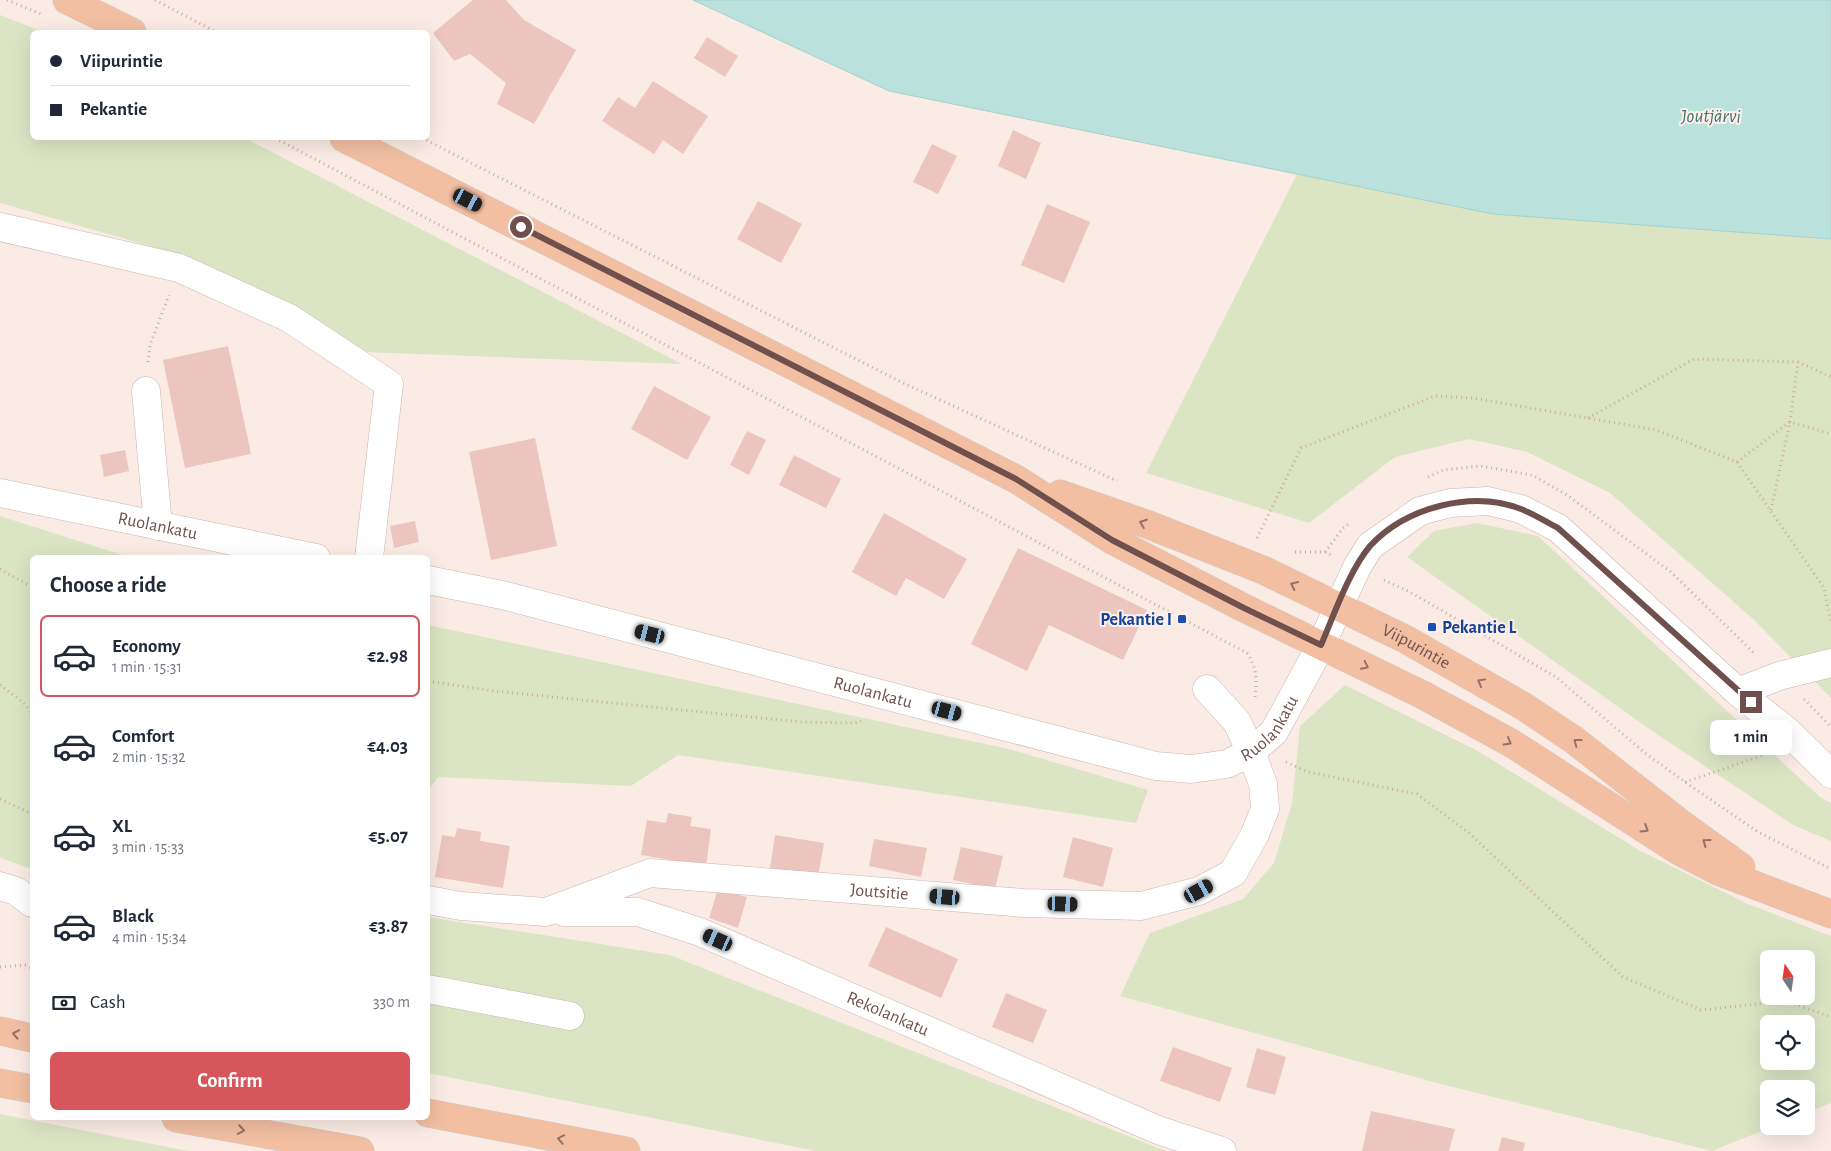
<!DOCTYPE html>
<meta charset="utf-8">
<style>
:root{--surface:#fff;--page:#f6f6f7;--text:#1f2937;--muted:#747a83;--line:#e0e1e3;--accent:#d7565c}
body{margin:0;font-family:"Alegreya Sans",sans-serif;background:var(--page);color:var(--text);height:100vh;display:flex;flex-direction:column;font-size:19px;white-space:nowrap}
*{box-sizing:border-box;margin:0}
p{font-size:16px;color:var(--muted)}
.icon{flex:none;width:28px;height:28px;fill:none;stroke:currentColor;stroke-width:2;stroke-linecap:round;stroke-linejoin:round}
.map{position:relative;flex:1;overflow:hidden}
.drawer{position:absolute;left:30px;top:555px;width:400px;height:565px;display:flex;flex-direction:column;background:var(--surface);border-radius:8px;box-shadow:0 5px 20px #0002}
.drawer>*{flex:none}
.banner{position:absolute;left:30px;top:30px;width:400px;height:110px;border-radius:8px;box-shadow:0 5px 20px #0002;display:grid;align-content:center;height:110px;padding:0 20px;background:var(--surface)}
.needle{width:32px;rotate:347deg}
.controls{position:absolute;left:1760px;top:950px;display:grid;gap:10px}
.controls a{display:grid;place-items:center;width:55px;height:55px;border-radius:8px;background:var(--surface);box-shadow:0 5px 20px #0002;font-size:25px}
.end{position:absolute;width:22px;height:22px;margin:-11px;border:6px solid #6f504d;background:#fff;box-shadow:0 0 0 2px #fff}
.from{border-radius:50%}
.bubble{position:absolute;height:35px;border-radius:8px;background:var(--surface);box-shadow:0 5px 20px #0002;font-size:16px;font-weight:600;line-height:35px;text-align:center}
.car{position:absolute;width:15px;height:30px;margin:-15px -8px;border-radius:6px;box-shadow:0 0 4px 1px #0007;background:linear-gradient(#222 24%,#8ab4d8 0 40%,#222 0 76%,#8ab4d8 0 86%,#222 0)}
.banner b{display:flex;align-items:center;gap:18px;height:48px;font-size:19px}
.banner b+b{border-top:1px solid var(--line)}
.banner i{width:12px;height:12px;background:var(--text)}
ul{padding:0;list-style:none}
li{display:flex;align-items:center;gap:15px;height:82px;margin:0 10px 8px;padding:0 10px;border:2px solid transparent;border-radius:8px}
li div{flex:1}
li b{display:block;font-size:19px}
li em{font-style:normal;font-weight:600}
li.selected{border-color:var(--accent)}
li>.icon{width:45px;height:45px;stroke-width:1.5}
h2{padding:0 20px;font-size:22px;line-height:60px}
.pay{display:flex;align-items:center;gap:12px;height:55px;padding:0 20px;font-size:19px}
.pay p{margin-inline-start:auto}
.action{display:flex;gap:10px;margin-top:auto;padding:10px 20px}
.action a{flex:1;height:58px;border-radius:8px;background:var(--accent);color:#fff;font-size:20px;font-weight:600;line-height:58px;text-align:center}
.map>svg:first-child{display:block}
.green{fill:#dbe5c4;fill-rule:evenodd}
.water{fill:#bbe1dc;stroke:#a2d2cc}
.building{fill:#ecc5bf}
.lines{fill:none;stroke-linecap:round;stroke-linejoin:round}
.minor-casing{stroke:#ccb4af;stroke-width:29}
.major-casing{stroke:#d4caca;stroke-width:29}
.path{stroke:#d1a8a2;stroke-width:3;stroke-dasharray:1 4;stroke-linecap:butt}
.minor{stroke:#fff;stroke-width:28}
.major{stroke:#f2bfa3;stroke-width:28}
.oneway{stroke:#967167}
.route{stroke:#6f504d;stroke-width:6}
.transit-dot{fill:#1a4fb4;stroke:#fdf0ea;stroke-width:2}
.labels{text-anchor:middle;stroke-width:4;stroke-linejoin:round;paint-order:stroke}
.street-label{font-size:18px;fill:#6f504d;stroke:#fdf0ea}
.transit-label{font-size:18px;font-weight:bold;fill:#164399;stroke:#fdf0ea;text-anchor:end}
.water-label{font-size:19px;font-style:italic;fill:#42736e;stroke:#fdf0ea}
</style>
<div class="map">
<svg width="1831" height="1151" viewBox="0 0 1831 1151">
<rect width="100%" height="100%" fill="#faece4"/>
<g class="green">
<path d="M 0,15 L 44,32 L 32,32 L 32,138 L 245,138 L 682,364 L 365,352 L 192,258 L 0,203 Z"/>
<path d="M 1297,174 L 1493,214 L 1831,239 L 1831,698 L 1753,619 L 1610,493 L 1527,452 L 1469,439 L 1395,457 L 1309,523 L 1146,473 Z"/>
<path d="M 0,516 L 129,557 L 32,558 L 32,869 L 0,858 Z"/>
<path d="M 1477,523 L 1538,536 L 1820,797 L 1831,803 L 1831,841 L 1793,825 L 1655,733 L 1407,557 L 1434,531 Z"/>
<path d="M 428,625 L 1013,750 L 1148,790 L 1136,823 L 678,755 L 631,786 L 438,777 L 428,791 Z"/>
<path d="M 1345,685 L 1476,750 L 1639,850 L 1748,904 L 1831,936 L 1831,1103 L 1806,1113 L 1806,1089 L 1769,1089 L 1769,1126 L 1774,1126 L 1712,1151 L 1433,1082 L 1120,996 L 1150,933 L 1243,899 L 1274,863 L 1292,803 L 1300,726 ZM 1769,959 L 1806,959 L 1806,996 L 1769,996 ZM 1769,1024 L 1806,1024 L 1806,1061 L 1769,1061 Z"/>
<path d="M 428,917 L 670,955 L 1166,1151 L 816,1151 L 428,1073 Z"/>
<path d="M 0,1114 L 188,1151 L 0,1151 Z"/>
</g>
<path class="water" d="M 693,0 L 1831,0 L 1831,239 L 1493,214 L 889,91 Z"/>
<g class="building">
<path d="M 473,0 L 506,0 L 524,20 L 576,50 L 534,124 L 497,104 L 506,83 L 470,54 L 454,61 L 433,33 Z"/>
<path d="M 707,37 L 738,56 L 725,77 L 694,58 Z"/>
<path d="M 653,81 L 708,116 L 683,154 L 663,140 L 654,154 L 602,121 L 618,97 L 635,108 Z"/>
<path d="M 1013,130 L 1041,143 L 1026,179 L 998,166 Z"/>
<path d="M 932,144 L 957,156 L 938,194 L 913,182 Z"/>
<path d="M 758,201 L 802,224 L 781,263 L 737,239 Z"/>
<path d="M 1047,204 L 1090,222 L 1064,283 L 1021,265 Z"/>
<path d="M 228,346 L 251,454 L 185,468 L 163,360 Z"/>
<path d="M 654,386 L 711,417 L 687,460 L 631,429 Z"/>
<path d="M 747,431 L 766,440 L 749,475 L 730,465 Z"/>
<path d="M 535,438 L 557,546 L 491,560 L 469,452 Z"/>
<path d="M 125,450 L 129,471 L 104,477 L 100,455 Z"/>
<path d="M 794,455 L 841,479 L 826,508 L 779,485 Z"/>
<path d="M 884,513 L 967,559 L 944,599 L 906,578 L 896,596 L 852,572 Z"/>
<path d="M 415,521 L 419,542 L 394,548 L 390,526 Z"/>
<path d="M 1018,548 L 1147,610 L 1123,660 L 1049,625 L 1027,671 L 971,644 Z"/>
<path d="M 668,813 L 692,817 L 690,826 L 711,829 L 706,866 L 641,855 L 647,820 L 666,823 Z"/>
<path d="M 457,828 L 481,832 L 480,841 L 510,846 L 503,888 L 435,877 L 442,835 L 455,837 Z"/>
<path d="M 775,835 L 824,843 L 818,877 L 770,868 Z"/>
<path d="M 1073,837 L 1113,848 L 1103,887 L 1063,877 Z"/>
<path d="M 874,839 L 927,848 L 921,877 L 869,866 Z"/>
<path d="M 961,847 L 1003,856 L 995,889 L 953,880 Z"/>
<path d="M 718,889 L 747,897 L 738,928 L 709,918 Z"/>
<path d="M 886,927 L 958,959 L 941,998 L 868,966 Z"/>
<path d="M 1006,993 L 1047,1010 L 1033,1043 L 992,1027 Z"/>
<path d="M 1173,1047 L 1232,1068 L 1220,1102 L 1160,1081 Z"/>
<path d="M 1257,1048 L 1286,1057 L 1275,1095 L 1246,1087 Z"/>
<path d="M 1371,1111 L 1455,1129 L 1449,1151 L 1362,1151 Z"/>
<path d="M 1502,1137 L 1525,1143 L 1523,1151 L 1498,1151 Z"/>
</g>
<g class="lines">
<g class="minor-casing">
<g id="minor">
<path d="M 0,227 L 179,268 L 289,318 L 389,384 L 369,558"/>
<path d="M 146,391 L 158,526"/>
<path id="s1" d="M 0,493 L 316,558"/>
<path id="s2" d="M 428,580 L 502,595 L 1156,766 L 1191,769 L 1227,764 L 1251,752 L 1274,732 L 1321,645 L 1357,567 L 1370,546 L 1420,511 L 1450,503 L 1488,501 L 1521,509 L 1558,528 L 1738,692 L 1788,732 L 1831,774"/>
<path d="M 1738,692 L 1779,676 L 1831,663"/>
<path d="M 0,886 L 16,891 L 32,903"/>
<path id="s3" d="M 428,900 L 461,906 L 546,912 L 650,873 L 1024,903 L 1141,906 L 1199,891 L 1233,873 L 1255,834 L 1265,809 L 1263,784 L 1251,752 L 1237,722 L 1207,689"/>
<path id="s4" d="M 564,912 L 638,912 L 700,932 L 1158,1130 L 1222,1151"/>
<path d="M 428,989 L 570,1016"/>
</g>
</g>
<g class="major-casing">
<g id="major">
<path d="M 67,0 L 132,32"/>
<path d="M 344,138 L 1016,479 L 1112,540 L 1244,608 L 1423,695 L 1511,743 L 1679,851 L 1720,872 L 1831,914"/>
<path id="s5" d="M 1060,494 L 1149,525 L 1263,570 L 1405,639 L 1523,706 L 1574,740 L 1680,823 L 1741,867"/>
<path d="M 0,1031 L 32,1038"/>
<path d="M 0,1083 L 32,1089"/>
<path d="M 428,1113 L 626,1151"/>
<path d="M 176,1118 L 360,1151"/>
</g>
</g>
<g class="path">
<path d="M 7,0 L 41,14"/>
<path d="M 155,0 L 216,32"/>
<path d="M 275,138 L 1247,653 C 1257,668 1257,679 1255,697"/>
<path d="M 422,138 L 901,382 L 1117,481"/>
<path d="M 148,362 L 150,345 L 169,295"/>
<path d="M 1588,418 L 1694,359 L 1798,362 L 1831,377"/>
<path d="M 1737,462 L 1790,422 L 1831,434"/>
<path d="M 1428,477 L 1444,470 L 1480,466 L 1532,475 L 1567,495 L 1671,572 L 1755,654"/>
<path d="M 1771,510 L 1790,422 L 1798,362"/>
<path d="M 1257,538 L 1301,448 L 1435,396 L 1473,398 L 1656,430 L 1737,462 L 1824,588 L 1831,624"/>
<path d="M 1295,552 L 1325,552 L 1331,555"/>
<path d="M 1325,552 L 1343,528 L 1350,523"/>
<path d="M 0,569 L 32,587"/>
<path d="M 1384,580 L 1410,592 L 1556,677 L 1645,753 L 1685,782 L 1758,832 L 1831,869"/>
<path d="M 428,681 L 494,691 L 800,722 L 855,723 L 861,721"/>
<path d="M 0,685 L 24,703 L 32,713"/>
<path d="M 1804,699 L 1831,727"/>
<path d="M 1286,762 L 1308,772 L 1417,794 L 1469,833 L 1623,977 L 1701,1010 L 1786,1001 L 1831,1017"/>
<path d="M 1685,782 L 1761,756 L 1766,752"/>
<path d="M 0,799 L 32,814"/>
<path d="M 0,967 L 25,965 L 32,968"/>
</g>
<use href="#minor" class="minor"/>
<use href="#major" class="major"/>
</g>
<defs><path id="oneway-chevron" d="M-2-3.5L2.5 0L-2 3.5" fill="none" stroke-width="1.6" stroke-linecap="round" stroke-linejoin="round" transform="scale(1.25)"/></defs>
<g class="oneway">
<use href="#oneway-chevron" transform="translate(1143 523) rotate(-160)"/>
<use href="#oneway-chevron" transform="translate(1294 585) rotate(-155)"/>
<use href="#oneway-chevron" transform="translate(1365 666) rotate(26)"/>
<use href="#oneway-chevron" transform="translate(1481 682) rotate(-151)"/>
<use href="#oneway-chevron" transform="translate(1508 742) rotate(30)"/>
<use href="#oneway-chevron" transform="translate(1577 742) rotate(-143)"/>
<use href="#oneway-chevron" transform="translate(1645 829) rotate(32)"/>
<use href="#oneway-chevron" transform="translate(1706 842) rotate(-144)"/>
<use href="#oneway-chevron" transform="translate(16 1034) rotate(-169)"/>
<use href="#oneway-chevron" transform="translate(241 1130) rotate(10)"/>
<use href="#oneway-chevron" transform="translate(561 1139) rotate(-169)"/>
</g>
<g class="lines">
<path class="route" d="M 521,227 L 1016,479 L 1112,540 L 1244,608 L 1321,645 C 1334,615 1349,571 1370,546 C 1406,507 1472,490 1521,509 C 1534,514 1546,522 1558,528 L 1751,702"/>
</g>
<g class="transit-dot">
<rect x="1177" y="614" width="10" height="10" rx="2.5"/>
<rect x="1427" y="622" width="10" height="10" rx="2.5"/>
</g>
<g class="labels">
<g class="street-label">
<text dy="6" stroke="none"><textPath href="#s1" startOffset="161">Ruolankatu</textPath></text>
<text dy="6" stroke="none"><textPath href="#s5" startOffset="388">Viipurintie</textPath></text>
<text dy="6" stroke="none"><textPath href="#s2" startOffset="459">Ruolankatu</textPath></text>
<text dy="6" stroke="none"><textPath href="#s2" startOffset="880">Ruolankatu</textPath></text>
<text dy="6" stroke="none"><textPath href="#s3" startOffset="460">Joutsitie</textPath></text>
<text dy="6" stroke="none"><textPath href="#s4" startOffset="344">Rekolankatu</textPath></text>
</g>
<g class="transit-label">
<text x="1172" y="625">Pekantie I</text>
<text x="1442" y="633" text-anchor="start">Pekantie L</text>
</g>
<g class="water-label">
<text x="1711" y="122">Joutjärvi</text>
</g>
</g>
</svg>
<div class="controls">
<a><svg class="needle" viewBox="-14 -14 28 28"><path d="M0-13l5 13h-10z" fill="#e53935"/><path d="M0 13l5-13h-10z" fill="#747a83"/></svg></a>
<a><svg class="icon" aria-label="locate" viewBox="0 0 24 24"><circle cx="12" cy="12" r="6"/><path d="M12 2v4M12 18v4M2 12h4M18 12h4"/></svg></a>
<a><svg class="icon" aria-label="layers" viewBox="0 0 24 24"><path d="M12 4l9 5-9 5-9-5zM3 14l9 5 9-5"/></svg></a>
</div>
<i class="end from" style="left:521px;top:227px"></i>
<i class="end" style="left:1751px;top:702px"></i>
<div class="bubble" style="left:1710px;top:720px;width:82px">1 min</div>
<i class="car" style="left:468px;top:200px;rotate:117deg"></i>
<i class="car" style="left:650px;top:634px;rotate:284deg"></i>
<i class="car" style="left:947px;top:711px;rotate:105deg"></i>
<i class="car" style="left:1199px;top:891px;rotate:61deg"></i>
<i class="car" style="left:945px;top:897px;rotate:275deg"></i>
<i class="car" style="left:1063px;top:904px;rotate:92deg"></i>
<i class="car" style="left:718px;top:940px;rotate:294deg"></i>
<div class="banner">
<b><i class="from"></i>Viipurintie</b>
<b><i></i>Pekantie</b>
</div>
<section class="drawer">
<h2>Choose a ride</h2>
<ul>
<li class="selected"><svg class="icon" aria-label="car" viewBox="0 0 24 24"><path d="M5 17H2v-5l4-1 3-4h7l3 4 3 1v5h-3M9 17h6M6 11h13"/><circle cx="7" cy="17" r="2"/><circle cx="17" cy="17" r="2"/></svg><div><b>Economy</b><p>1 min · 15:31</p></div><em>€2.98</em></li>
<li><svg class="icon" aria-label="car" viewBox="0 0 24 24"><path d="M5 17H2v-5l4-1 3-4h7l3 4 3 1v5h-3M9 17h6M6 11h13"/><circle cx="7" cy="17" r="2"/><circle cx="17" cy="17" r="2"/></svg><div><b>Comfort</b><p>2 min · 15:32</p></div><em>€4.03</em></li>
<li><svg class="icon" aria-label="car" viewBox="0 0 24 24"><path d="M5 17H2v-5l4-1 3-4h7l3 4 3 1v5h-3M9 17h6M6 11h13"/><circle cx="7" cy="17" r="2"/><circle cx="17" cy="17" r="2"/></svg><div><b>XL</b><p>3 min · 15:33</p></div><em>€5.07</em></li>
<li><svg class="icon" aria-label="car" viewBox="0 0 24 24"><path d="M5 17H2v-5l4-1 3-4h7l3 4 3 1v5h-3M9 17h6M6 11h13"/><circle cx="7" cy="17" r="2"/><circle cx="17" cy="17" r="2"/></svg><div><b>Black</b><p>4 min · 15:34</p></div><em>€3.87</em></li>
</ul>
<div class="pay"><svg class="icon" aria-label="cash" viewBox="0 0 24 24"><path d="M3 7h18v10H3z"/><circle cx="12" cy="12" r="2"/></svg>Cash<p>330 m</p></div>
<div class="action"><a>Confirm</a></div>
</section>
</div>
